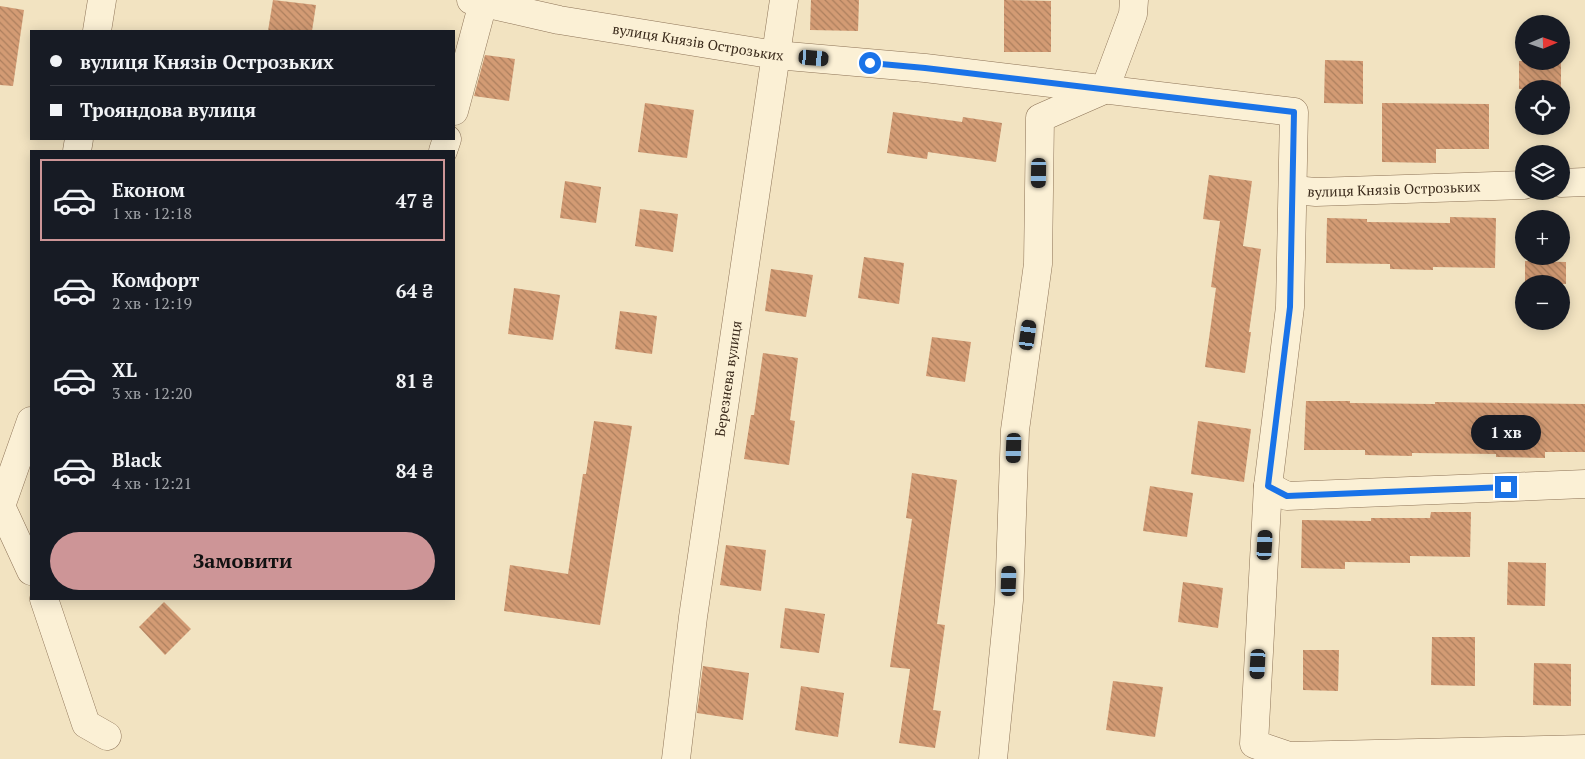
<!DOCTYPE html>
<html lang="uk">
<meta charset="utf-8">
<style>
:root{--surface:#171b24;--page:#20242c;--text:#f1f3f6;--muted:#9ea1a6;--line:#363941;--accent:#cd9597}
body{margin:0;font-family:"PT Serif",serif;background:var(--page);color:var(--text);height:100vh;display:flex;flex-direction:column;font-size:19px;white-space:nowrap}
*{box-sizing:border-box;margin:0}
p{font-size:16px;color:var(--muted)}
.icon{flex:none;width:28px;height:28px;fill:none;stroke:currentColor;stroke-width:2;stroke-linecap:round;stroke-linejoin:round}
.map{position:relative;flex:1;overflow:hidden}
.drawer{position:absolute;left:30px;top:150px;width:425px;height:450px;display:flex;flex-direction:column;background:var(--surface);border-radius:0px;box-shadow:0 2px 12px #0003}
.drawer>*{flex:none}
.hud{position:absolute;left:30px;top:30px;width:425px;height:110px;border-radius:0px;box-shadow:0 2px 12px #0003;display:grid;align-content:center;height:110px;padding:0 20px;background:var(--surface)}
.needle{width:32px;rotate:88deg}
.tools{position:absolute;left:1515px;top:15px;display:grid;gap:10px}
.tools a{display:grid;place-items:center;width:55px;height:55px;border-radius:50%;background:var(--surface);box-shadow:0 2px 12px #0003;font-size:25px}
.end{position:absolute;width:22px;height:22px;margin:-11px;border:6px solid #1a73e8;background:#fff;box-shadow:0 0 0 2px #fff}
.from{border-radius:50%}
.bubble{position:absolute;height:35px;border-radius:18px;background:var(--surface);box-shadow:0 2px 12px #0003;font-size:16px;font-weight:700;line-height:35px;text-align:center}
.car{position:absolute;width:15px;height:30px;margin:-15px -8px;border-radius:6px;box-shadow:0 0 4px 1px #0007;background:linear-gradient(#222 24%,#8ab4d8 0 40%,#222 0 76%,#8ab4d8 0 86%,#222 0)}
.hud b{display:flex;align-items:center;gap:18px;height:48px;font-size:19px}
.hud b+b{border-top:1px solid var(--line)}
.hud i{width:12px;height:12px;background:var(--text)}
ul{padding:9px 0 0;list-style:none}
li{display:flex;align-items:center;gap:15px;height:82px;margin:0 10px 8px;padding:0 10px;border:2px solid transparent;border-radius:0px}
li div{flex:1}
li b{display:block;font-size:19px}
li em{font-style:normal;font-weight:700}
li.selected{border-color:var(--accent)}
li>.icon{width:45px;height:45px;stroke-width:1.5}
.cta{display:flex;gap:10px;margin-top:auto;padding:10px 20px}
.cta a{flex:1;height:58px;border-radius:30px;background:var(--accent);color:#111;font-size:20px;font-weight:700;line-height:58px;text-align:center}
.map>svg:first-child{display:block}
.building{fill:url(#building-back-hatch)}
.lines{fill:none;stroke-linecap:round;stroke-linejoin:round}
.minor-casing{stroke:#8d7357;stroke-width:29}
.minor{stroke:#fbf0d5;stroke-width:28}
.route{stroke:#1a73e8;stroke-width:6}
.labels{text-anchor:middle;stroke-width:4;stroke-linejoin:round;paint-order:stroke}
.street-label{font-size:14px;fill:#3b2b1c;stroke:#f8edd1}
</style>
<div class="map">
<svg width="1585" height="759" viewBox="0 0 1585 759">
<defs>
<pattern id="building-back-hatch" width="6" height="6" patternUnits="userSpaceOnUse" patternTransform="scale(1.25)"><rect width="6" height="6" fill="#d39b74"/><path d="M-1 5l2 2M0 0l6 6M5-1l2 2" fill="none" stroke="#ac7f5e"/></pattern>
</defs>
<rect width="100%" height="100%" fill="#f2e3c1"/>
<g class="building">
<path d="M 273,0 L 316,5 L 312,31 L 268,31 Z"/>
<path d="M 811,0 L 859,0 L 858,31 L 810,30 Z"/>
<path d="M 1004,0 L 1051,1 L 1051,52 L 1004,52 Z"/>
<path d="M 0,6 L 24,10 L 13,86 L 0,85 Z"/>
<path d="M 485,55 L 515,59 L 509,101 L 474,96 Z"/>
<path d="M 1325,60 L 1363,61 L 1363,104 L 1324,103 Z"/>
<rect x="1519" y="61" width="42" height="28"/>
<path d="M 645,103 L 694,110 L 687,158 L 638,152 Z"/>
<path d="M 1382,103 L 1489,104 L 1489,149 L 1436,149 L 1436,163 L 1382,162 Z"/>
<path d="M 893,112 L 962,122 L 963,117 L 1002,123 L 996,162 L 928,152 L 927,159 L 887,153 Z"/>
<path d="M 1209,175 L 1252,181 L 1243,246 L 1261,249 L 1249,332 L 1251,332 L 1245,373 L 1205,367 L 1216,288 L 1211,287 L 1220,221 L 1203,219 Z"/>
<path d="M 565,181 L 601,187 L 596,223 L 560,218 Z"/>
<path d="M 640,209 L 678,214 L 673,252 L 635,246 Z"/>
<path d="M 1450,217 L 1496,218 L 1495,268 L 1433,267 L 1433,270 L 1390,269 L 1390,264 L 1326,263 L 1327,218 L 1367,219 L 1367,222 L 1450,223 Z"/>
<path d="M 864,257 L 904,263 L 899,304 L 858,298 Z"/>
<path d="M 1525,261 L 1566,262 L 1566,284 L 1525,284 Z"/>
<path d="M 771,269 L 813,275 L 806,317 L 765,311 Z"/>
<path d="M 514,288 L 560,295 L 553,340 L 508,334 Z"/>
<path d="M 620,311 L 657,316 L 652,354 L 615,349 Z"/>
<path d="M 932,337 L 971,342 L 965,382 L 926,376 Z"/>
<path d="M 763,353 L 798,358 L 790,420 L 795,421 L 789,465 L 744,459 L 751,415 L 754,415 Z"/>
<path d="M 1306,401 L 1350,401 L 1350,403 L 1435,404 L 1435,402 L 1585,404 L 1585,452 L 1545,452 L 1545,458 L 1496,457 L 1496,454 L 1412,453 L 1412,456 L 1365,455 L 1365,450 L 1304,450 Z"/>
<path d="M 594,421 L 632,426 L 600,625 L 504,611 L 510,565 L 568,574 L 583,474 L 586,474 Z"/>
<path d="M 1198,421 L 1251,429 L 1244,482 L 1191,474 Z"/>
<path d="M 912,473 L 957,480 L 937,624 L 945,625 L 933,710 L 941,711 L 935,748 L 899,743 L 910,669 L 890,667 L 912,519 L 906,518 Z"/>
<path d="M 1150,486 L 1193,493 L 1187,537 L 1143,531 Z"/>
<path d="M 1431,512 L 1471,512 L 1470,557 L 1410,556 L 1410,563 L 1345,562 L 1345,569 L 1301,568 L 1302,520 L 1371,521 L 1371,518 L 1430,518 Z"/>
<path d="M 726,545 L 766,550 L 761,591 L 720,585 Z"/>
<path d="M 1508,562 L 1546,563 L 1545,606 L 1507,605 Z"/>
<path d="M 1183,582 L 1223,588 L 1218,628 L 1178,622 Z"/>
<path d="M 164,602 L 191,629 L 165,655 L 139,627 Z"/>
<path d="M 785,608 L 825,614 L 819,653 L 780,648 Z"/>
<path d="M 1432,637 L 1475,637 L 1475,686 L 1431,685 Z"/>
<path d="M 1303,650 L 1339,650 L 1338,691 L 1303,690 Z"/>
<path d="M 1534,663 L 1571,664 L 1571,706 L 1533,705 Z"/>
<path d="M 703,666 L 749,673 L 743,720 L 697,713 Z"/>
<path d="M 1113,681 L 1163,687 L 1155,737 L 1106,730 Z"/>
<path d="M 801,686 L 844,693 L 838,737 L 795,730 Z"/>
</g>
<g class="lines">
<g class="minor-casing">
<g id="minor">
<path id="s1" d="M 471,0 L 559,20 L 776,55 L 925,68 L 1294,112 L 1290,307 L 1268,486 L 1254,744 L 1289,756 L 1585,749"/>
<path d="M 97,31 L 102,0"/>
<path d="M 1105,89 L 1133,14 L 1134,0"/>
<path d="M 454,111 L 483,3"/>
<path d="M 77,151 L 79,139"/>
<path d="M 443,151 L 447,139"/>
<path d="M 1561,183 L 1585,182"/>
<path id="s2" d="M 1293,190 L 1316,192 L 1524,185"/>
<path d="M 31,421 L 1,506 L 31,571"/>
<path d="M 1268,486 L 1287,496 L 1585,484"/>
<path d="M 44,599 L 86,724 L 107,736"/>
<path id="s3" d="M 676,759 L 693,617 L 784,0"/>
<path d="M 993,759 L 1009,600 L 1015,430 L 1038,264 L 1040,118 L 1104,90"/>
</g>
</g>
<use href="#minor" class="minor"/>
</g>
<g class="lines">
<path class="route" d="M 870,63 L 925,68 L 1294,112 L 1290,307 L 1268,486 L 1287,496 L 1506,487"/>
</g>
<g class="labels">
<g class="street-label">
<text dy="5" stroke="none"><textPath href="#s1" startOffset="231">вулиця Князів Острозьких</textPath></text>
<text dy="5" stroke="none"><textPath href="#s2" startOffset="101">вулиця Князів Острозьких</textPath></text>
<text dy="5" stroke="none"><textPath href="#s3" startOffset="384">Березнева вулиця</textPath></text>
</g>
</g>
</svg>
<div class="tools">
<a><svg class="needle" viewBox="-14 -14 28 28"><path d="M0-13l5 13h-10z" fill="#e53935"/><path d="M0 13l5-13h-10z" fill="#9ea1a6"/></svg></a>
<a><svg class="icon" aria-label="locate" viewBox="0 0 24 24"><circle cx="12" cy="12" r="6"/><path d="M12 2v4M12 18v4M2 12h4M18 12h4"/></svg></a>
<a><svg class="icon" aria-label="layers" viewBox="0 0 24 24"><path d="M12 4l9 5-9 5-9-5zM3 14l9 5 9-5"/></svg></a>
<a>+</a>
<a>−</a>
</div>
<i class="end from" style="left:870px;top:63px"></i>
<i class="end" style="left:1506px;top:487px"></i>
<div class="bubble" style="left:1471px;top:415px;width:70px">1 хв</div>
<i class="car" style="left:814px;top:58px;rotate:95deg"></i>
<i class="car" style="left:1039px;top:173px;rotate:181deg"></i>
<i class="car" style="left:1028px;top:335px;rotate:8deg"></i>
<i class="car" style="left:1014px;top:448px;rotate:182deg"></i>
<i class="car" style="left:1265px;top:545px;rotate:3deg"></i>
<i class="car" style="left:1009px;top:581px;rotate:2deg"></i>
<i class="car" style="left:1258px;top:664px;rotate:183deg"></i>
<div class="hud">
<b><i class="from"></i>вулиця Князів Острозьких</b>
<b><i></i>Трояндова вулиця</b>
</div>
<section class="drawer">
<ul>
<li class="selected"><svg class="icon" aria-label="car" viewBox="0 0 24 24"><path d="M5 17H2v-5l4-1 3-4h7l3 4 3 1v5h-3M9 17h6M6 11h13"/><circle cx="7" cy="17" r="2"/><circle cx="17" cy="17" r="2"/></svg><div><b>Економ</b><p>1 хв · 12:18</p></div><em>47 ₴</em></li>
<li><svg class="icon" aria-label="car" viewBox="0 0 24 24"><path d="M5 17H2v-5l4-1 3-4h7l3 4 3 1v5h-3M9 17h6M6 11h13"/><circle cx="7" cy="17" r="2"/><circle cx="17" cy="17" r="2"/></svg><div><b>Комфорт</b><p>2 хв · 12:19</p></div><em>64 ₴</em></li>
<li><svg class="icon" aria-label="car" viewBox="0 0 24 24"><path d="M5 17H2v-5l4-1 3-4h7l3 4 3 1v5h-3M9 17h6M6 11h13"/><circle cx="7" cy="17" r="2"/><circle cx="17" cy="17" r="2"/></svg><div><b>XL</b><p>3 хв · 12:20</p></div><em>81 ₴</em></li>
<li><svg class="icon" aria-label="car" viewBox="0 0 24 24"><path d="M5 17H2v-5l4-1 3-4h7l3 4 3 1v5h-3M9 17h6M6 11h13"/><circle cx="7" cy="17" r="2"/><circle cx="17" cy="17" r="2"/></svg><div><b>Black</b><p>4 хв · 12:21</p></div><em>84 ₴</em></li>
</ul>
<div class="cta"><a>Замовити</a></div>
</section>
</div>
